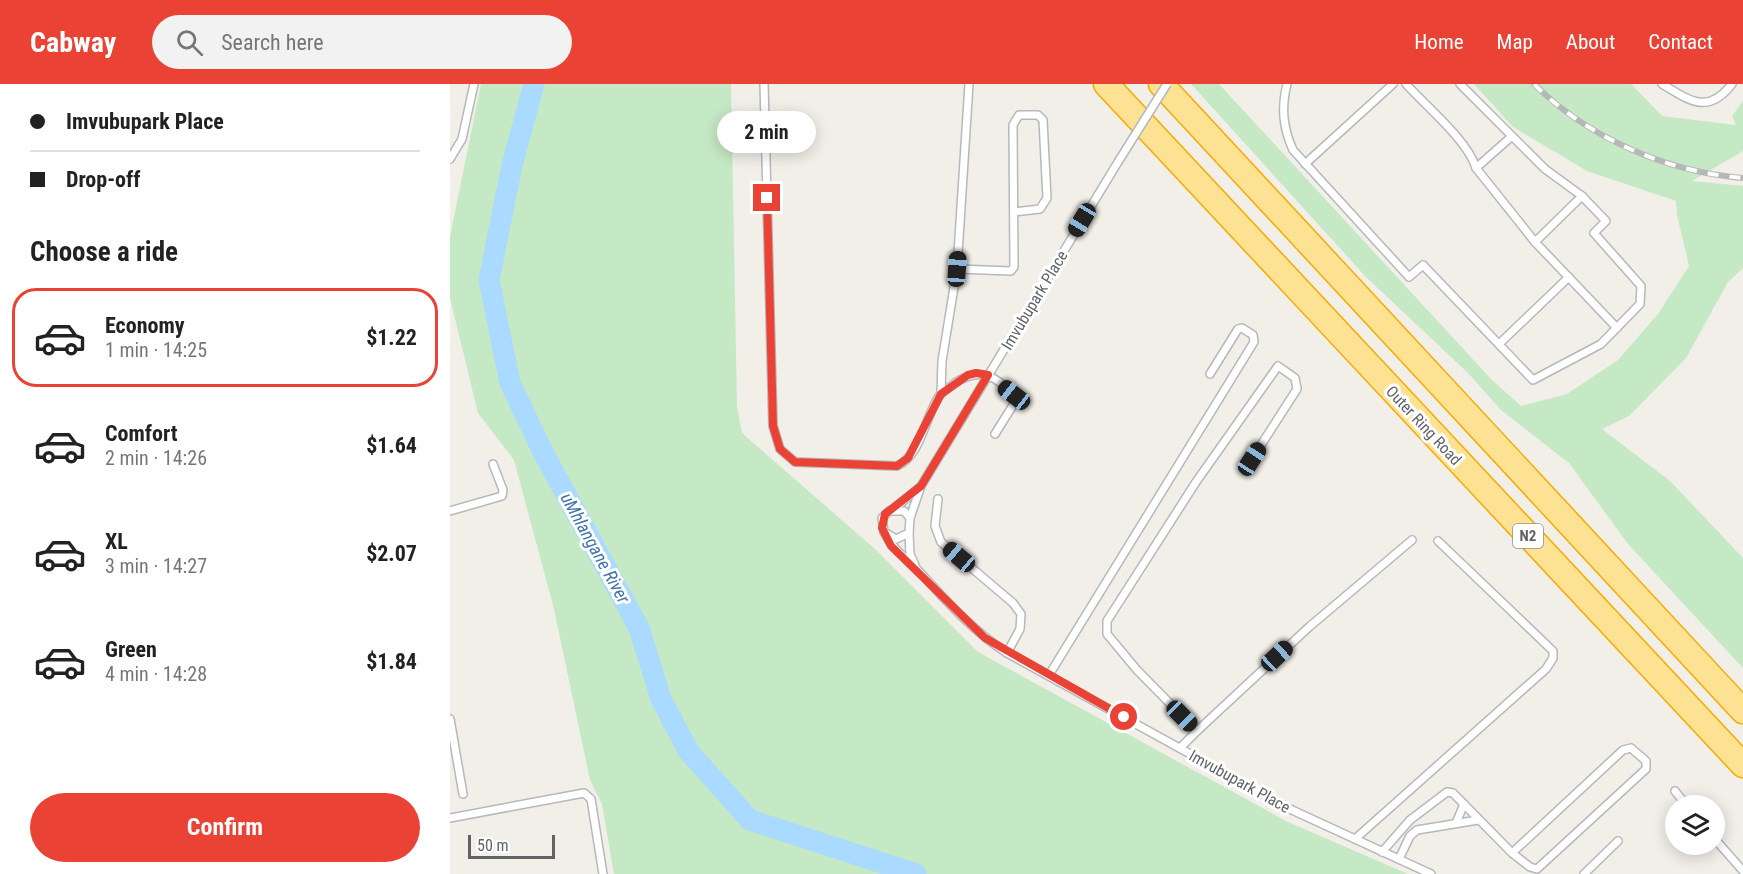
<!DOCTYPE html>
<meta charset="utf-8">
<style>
:root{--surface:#fff;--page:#f2f2f2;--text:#222;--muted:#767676;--line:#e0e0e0;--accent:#ea4335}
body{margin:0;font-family:"Roboto Condensed",sans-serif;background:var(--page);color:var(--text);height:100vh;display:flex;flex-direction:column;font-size:22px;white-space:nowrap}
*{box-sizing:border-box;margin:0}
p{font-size:20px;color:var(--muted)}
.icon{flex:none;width:33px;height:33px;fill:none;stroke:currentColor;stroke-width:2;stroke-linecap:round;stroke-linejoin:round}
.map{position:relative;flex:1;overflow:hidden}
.panel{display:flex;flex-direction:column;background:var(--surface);width:450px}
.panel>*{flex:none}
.guide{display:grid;align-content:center;height:132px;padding:0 30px;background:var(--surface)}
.controls{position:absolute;left:1215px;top:711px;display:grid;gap:12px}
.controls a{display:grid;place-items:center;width:60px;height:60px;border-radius:50%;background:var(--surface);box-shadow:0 3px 15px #0003;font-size:30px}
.scale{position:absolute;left:18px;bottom:15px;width:87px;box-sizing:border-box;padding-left:6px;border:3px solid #5f6368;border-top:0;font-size:16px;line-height:21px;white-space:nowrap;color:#5f6368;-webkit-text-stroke:4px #fff;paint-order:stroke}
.end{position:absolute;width:27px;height:27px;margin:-14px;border:8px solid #ea4335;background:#fff;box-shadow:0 0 0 3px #fff}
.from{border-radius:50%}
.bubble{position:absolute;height:42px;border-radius:21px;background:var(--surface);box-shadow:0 3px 15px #0003;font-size:20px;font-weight:700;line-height:42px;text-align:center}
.car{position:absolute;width:18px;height:36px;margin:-18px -9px;border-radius:8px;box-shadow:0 0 4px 2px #0007;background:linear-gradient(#222 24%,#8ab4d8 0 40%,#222 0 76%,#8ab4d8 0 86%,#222 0)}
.guide b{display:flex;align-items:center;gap:21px;height:57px;font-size:22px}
.guide b+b{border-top:2px solid var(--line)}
.guide i{width:15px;height:15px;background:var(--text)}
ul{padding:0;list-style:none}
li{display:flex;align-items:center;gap:18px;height:99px;margin:0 12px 9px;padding:0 18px;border:3px solid transparent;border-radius:24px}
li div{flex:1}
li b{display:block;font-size:22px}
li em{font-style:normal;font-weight:700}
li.selected{border-color:var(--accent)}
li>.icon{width:54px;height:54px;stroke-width:1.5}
h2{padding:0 30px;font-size:27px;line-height:72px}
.action{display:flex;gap:12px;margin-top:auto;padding:12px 30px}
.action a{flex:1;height:69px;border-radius:36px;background:var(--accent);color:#fff;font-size:24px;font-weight:700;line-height:69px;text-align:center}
header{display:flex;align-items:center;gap:36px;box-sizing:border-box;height:84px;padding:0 30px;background:var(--accent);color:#fff}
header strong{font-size:28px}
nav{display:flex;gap:33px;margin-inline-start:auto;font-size:21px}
.search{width:420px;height:54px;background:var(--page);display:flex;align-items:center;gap:15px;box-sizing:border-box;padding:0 21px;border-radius:33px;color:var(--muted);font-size:22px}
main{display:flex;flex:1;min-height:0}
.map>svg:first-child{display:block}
.green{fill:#c5e8c5}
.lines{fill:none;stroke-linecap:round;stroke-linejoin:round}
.river{stroke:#aadaff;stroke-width:21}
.service-casing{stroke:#b5b8bc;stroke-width:10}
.motorway-casing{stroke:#f9ab00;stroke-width:27}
.service{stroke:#fff;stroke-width:7}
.motorway{stroke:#fde293;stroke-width:24}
.rail-casing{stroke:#b6b7b8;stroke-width:6}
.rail{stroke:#fff;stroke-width:4;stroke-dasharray:11;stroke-linecap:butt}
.service-bridge-casing{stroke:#b5b8bc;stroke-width:10;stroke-linecap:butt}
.service-bridge{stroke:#fff;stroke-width:7}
.route{stroke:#ea4335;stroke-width:8}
.labels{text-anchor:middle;stroke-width:6;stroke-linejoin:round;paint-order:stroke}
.shield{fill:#fff;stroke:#8f9295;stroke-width:1.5}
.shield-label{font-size:15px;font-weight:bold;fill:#5f6368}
.street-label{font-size:16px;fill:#5f6368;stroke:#fff}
.water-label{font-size:18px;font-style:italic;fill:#4174aa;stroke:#fff}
</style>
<header>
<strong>Cabway</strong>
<div class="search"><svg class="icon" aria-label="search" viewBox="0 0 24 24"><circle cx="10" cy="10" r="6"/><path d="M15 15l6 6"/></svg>Search here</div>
<nav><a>Home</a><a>Map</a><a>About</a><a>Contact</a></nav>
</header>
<main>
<section class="panel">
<div class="guide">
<b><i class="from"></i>Imvubupark Place</b>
<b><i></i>Drop-off</b>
</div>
<h2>Choose a ride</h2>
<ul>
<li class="selected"><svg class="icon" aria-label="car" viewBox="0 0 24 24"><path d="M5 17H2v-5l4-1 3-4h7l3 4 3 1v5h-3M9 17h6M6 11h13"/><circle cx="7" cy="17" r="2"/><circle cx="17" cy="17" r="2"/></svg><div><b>Economy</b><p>1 min · 14:25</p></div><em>$1.22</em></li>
<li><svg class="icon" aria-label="car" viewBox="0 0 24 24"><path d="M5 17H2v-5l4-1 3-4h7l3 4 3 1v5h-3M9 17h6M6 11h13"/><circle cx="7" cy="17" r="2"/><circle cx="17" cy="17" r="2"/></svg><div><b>Comfort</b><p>2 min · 14:26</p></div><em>$1.64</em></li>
<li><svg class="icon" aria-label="car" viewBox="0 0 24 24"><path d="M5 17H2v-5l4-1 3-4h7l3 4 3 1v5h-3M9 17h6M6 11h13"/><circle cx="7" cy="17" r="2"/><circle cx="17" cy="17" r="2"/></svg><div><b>XL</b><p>3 min · 14:27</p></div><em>$2.07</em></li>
<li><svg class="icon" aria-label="car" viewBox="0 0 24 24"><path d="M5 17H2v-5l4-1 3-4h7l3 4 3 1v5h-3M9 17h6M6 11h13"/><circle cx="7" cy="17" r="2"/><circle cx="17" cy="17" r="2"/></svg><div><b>Green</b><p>4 min · 14:28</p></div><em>$1.84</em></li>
</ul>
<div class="action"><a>Confirm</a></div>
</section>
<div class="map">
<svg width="1293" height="790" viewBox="0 0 1293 790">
<rect width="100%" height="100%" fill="#f1efe8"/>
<g class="green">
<path d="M 31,0 L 281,0 L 287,323 L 292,349 L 426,466 L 528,568 L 838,738 L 958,790 L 164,790 L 152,720 L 140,696 L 104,525 L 64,376 L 28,329 L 0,214 L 0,153 Z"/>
<path d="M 741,0 L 769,0 L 1042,296 L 1071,322 L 1117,310 L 1168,276 L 1208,230 L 1239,182 L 1227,131 L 1226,117 L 1137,87 L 1063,43 L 1024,0 L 1181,0 L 1212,32 L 1286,41 L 1282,32 L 1293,17 L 1293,67 L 1242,97 L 1293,102 L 1293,184 L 1278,198 L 1236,274 L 1179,332 L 1152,345 L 1220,397 L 1293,474 L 1293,584 L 1178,460 L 1119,379 L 1051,326 L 1018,289 L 916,193 Z"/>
</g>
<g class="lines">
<path class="river" d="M 84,0 L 62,81 L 39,196 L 60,299 L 94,370 L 189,544 L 211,615 L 239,668 L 300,736 L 466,790"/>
<g class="service-casing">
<g id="service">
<path d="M 314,0 L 323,342 L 330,365 L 345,378 L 447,382 C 472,371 475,331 490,311 C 494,306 501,303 505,299 C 530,282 547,292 565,313 L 565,318 L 545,350"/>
<path d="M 519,0 L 507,185 L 561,187 L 564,183 L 563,41 L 569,31 L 588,31 L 593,36 L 597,114 L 590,125 L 564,128"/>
<path d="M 837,0 C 831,24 833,44 843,66 L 959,193 L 973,181 L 1083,296 L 1151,260 L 1190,220 L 1191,202 L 1144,149 L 1156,137 L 1132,112 L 1095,85 L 1010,0"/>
<path d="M 956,0 C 976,22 1018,57 1026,84 L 1085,158 L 1132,112"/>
<path d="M 1212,0 C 1240,17 1258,31 1282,0"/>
<path d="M 0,75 L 12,55 L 24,0"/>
<path d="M 855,80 L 943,0"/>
<path d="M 1026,84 L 1061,53"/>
<path d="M 1085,158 L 1167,244"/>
<path d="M 1049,260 L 1119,193"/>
<path d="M 491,310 L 492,277 L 507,185"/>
<path d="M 488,415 L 485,442 L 491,458 L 563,519 L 571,530 L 570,545 L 557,569"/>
<path d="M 444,425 L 471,402"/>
<path d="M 0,427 L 52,412 L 53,406 L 43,380"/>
<path d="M 460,434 L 454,427 L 439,427 L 432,434 L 434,448 L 446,455 L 459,449 L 460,434 L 471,402 L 668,78"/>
<path d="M 434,448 C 442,465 455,473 468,486 C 496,517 522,546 557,569 L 842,726 L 981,790"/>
<path d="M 459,449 L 460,470 L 465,481"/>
<path d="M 599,591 L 804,258 L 803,251 L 792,244 L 788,245 L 760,290"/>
<path d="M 0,635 L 13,710"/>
<path d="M 747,647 L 859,543 L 962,456"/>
<path d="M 730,664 L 747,647 L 687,586 L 657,550 L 657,537 L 746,398 L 828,282 L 845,294 L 847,305 L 802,375"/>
<path d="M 1225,707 L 1237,722"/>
<path d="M 0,734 L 134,709 L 141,715 L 153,790"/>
<path d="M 1006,739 L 1014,720"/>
<path d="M 1264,754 L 1293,787"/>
<path d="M 905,755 L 1096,585 L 1103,574 L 1103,567 L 988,457"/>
<path d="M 932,768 L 960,736 L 997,708 L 1003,709 L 1062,769 L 1173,666 L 1181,664 L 1196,677 L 1196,685 L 1087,785 L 1080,783 L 1062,769"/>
<path d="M 949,775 L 960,752 L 967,746 L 1028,736"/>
<path d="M 1134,790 L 1168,757"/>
</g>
</g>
<g class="motorway-casing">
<g id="motorway">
<path d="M 656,0 L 1293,681"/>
<path d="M 711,0 L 1293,627"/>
</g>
</g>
<use href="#service" class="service"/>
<use href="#motorway" class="motorway"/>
<g class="rail-casing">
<path id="rail" d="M 1084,0 C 1138,54 1217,88 1293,94"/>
</g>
<use href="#rail" class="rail"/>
<g class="service-bridge-casing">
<path id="service-bridge" d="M 668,78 L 717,0"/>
</g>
<use href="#service-bridge" class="service-bridge"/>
</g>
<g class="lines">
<path class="route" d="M 317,114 L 323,342 L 330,365 L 345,378 L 447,382 L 458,374 L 491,310 L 518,291 L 526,289 L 538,291 L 471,402 L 435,430 L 432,444 L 441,462 L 535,554 L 674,633"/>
</g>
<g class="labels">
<rect class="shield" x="1063" y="440" width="30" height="24" rx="4.5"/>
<g class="shield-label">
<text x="1078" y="457">N2</text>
</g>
<g class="street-label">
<text transform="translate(584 216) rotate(-59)" y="6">Imvubupark Place</text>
<text transform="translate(974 341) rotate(47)" y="6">Outer Ring Road</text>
<text transform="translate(790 697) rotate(29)" y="6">Imvubupark Place</text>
</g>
<g class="water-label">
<text transform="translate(145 464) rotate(61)" y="6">uMhlangane River</text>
</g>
</g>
</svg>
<div class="controls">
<a><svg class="icon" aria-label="layers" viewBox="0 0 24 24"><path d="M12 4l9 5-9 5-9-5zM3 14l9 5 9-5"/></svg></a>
</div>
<div class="scale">50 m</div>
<i class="end from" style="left:674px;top:633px"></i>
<i class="end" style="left:317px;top:114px"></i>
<div class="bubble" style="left:267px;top:27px;width:99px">2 min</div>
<i class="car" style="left:632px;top:136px;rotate:211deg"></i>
<i class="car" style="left:507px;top:185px;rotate:4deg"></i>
<i class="car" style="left:564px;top:311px;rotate:308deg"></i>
<i class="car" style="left:802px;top:375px;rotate:33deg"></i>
<i class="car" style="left:509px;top:473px;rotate:310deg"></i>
<i class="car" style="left:827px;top:572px;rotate:47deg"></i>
<i class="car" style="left:732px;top:632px;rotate:135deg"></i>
</div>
</main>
